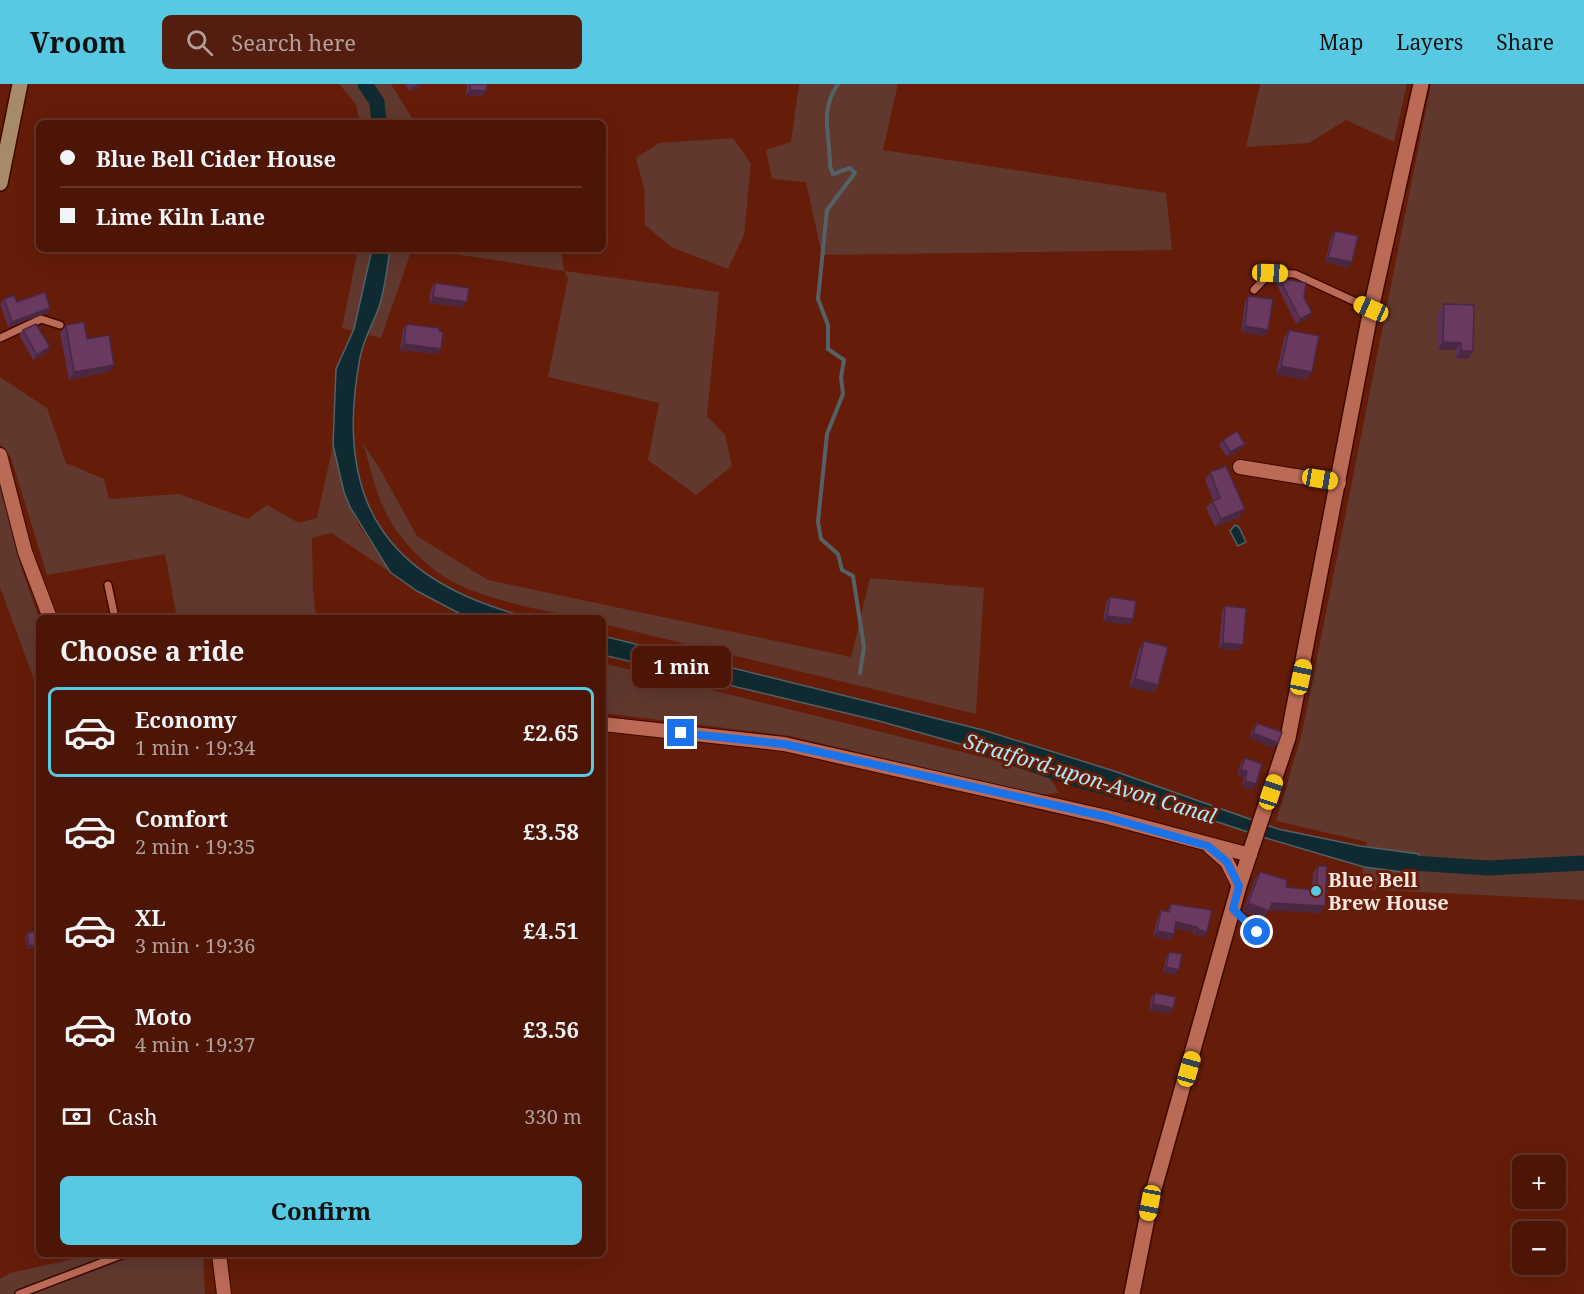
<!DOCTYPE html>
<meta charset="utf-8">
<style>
:root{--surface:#4c1506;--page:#531e10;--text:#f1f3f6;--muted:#b29f9b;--line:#633428;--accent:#57c9e2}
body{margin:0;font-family:"Noto Serif",serif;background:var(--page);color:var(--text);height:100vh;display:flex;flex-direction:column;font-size:22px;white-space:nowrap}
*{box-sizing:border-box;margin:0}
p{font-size:20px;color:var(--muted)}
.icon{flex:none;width:33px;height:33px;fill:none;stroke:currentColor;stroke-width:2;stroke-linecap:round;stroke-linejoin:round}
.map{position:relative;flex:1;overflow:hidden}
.side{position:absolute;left:36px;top:531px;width:570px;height:642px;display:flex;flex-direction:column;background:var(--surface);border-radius:9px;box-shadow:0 6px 24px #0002,0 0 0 2px var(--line)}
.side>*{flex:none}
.guide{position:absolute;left:36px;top:36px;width:570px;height:132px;border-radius:9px;box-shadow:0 6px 24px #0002,0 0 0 2px var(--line);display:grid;align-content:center;height:132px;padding:0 24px;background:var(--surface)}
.tools{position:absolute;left:1512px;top:1071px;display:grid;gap:12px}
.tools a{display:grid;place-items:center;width:54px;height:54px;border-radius:9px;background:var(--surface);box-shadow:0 6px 24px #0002,0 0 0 2px var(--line);font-size:30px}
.end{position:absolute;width:27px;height:27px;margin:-14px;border:8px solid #1a73e8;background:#fff;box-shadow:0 0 0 3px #fff}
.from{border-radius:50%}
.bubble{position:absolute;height:42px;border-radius:9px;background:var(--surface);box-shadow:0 6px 24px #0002,0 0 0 2px var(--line);font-size:20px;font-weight:700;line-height:42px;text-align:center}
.car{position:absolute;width:18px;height:36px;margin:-18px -9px;border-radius:8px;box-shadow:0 0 4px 2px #0007;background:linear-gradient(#f5c518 24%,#345 0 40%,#f5c518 0 76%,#345 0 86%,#f5c518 0)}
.guide b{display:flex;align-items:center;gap:21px;height:57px;font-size:22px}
.guide b+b{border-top:2px solid var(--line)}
.guide i{width:15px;height:15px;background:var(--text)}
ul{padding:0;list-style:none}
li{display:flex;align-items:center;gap:18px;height:90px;margin:0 12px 9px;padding:0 12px;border:3px solid transparent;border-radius:9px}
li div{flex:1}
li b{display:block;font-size:22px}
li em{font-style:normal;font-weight:700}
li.on{border-color:var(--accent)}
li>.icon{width:54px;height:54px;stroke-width:1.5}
h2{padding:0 24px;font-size:27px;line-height:72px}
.pay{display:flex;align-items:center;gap:15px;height:66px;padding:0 24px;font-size:22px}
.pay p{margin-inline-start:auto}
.action{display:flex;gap:12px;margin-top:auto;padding:12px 24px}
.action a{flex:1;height:69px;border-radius:9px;background:var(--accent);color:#111;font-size:24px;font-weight:700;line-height:69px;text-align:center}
header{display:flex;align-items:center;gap:36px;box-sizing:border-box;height:84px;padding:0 30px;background:var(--accent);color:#111}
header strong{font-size:28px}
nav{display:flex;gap:33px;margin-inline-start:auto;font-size:21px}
.search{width:420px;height:54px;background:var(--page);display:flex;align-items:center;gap:15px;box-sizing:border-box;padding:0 21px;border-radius:9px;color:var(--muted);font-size:22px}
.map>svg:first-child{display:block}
.green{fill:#60382e}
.water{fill:#0f2a30;stroke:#556265;stroke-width:1.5}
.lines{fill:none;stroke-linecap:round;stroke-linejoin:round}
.stream{stroke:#556265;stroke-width:4}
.canal{stroke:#0f2a30;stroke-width:15}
.service-casing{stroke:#3f0800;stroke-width:10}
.minor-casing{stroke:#3f0800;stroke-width:16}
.tertiary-casing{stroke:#3f0800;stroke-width:18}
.secondary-casing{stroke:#3f0800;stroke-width:18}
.service{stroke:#bb6a56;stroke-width:7}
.minor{stroke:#bb6a56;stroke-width:14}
.tertiary{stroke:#bb6a56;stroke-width:15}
.secondary{stroke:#a68a6a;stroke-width:15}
.wall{fill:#5a3152}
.shaded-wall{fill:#4a2842}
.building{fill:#69395f;stroke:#4a2842;stroke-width:1.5}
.route{stroke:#1a73e8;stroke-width:8}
.poi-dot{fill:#57c9e2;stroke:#651c08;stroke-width:2}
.labels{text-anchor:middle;stroke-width:6;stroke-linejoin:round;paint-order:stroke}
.poi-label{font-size:20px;font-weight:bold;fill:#f8e6e1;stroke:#651c08;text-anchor:start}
.water-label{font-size:21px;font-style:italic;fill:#a8eafa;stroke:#651c08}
</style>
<header>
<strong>Vroom</strong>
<div class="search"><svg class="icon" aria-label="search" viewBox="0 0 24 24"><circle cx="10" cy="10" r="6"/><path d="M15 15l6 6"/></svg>Search here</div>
<nav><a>Map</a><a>Layers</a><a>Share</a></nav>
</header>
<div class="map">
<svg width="1584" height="1210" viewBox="0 0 1584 1210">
<rect width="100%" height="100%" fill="#651c08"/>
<g class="green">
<path d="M 339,0 L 391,0 L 415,39 L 360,39 L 356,20 Z"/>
<path d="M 799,0 L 898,0 L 883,66 L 1166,109 L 1172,166 L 822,171 L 806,98 L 772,95 L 766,66 L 791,58 Z"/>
<path d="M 1260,0 L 1407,0 L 1394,58 L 1346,36 L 1309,59 L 1246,63 Z"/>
<path d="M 1431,0 L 1584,0 L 1584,816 L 1360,805 L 1367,758 L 1276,737 L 1302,649 Z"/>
<path d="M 733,54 L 751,80 L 744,151 L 728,185 L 671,163 L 645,141 L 644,104 L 636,74 L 659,59 Z"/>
<path d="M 358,165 L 412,165 L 381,254 L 342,244 Z"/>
<path d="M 423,165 L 561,165 L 564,187 L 719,208 L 707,332 L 725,351 L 732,382 L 696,411 L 648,376 L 659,319 L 548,293 L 568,194 L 564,187 Z"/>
<path d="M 0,293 L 47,324 L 66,379 L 104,395 L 109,415 L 179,410 L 248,435 L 267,421 L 299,439 L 317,434 L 333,361 L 344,408 L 358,440 L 390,488 L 331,449 L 312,454 L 313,504 L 316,534 L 177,534 L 165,470 L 47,491 L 11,374 L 0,360 Z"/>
<path d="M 363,359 L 380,385 L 417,452 L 488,496 L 851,573 L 870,494 L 984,504 L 976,630 L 603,540 L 603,534 C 565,534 481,515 448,495 C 424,481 398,454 386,429 C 375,408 370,381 363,359 Z"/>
<path d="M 0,394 L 21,483 L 39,534 L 39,609 L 0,503 Z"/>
<path d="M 603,579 L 1047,689 L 1059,709 L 1038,711 L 790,652 L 603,629 Z"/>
<path d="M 96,1170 L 203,1170 L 205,1210 L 0,1210 L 0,1195 L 10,1189 Z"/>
</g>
<g class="water">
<path d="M 372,165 L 390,165 C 387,184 385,205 379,223 C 373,240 363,256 360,274 C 332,421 390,499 531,534 L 468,534 L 417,507 L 390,488 L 350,423 L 344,408 L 333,361 L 336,285 L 354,245 Z"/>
<path d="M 1235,441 L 1239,443 L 1246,458 L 1238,462 L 1230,447 Z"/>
<path d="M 603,552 L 983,646 L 1114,687 L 1278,745 L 1360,762 L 1419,770 L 1418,790 L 1364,783 L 1269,755 L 1112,703 L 879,637 L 603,571 Z"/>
</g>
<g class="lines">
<path class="stream" d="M 838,0 C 819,28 830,49 830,82 L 833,90 L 850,84 L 855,89 L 827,126 L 818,215 L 828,241 L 828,265 L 844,276 L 841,293 L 843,310 L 827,350 L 818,438 L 821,455 L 838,470 L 842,486 L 853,492 L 864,563 L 860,589"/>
<g class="canal">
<path d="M 365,0 L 377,18 L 379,39"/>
<path d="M 988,665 L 1074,695 L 1174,722"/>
<path d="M 1398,778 L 1488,784 L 1584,779"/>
</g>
<g class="service-casing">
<g id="service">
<path d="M 1254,206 L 1270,189 L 1295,190 L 1371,225"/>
<path d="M 0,254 L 41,235 L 60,241"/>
<path d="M 108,501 L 115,534"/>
<path d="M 1233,825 L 1257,848"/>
<path d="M 19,1210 L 124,1170"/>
</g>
</g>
<g class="minor-casing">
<g id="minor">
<path d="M 0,371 L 25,468 L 50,534"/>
<path d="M 1240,383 L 1339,399"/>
<path d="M 603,640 L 784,660 L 1107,733 L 1250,771"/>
<path d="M 1210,763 L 1227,778 L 1239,802"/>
<path d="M 219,1170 L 224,1210"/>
</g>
</g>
<g class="tertiary-casing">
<path id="tertiary" d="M 1132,1210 L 1150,1119 L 1239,802 L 1288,654 L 1371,225 L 1421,0"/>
</g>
<g class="secondary-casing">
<path id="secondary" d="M 0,99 L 20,0"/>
</g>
<use href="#service" class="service"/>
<use href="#minor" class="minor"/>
<use href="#tertiary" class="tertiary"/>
<use href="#secondary" class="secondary"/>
</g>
<g class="wall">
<path d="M 405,0 L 421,0 L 420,2 L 409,7 Z"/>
<path d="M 467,0 L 487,0 L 486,7 L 483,12 L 466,11 Z"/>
<path d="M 1335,147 L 1352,178 L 1348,184 L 1325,178 L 1331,152 Z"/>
<path d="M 1279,194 L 1304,213 L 1312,229 L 1309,233 L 1296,240 L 1276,199 Z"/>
<path d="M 435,199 L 463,223 L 429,219 L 431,205 Z"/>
<path d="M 1248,212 L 1268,246 L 1264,252 L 1241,248 L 1245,217 Z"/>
<path d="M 4,215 L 17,218 L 50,224 L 47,229 L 8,243 L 0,220 Z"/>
<path d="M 1444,220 L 1473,267 L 1468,275 L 1455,274 L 1455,266 L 1438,266 L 1438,228 Z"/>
<path d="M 406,240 L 437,270 L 400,266 L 403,245 Z"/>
<path d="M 66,241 L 87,255 L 109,288 L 69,296 L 60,249 Z"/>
<path d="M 23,246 L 50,263 L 46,269 L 33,276 L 19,251 Z"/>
<path d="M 1289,246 L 1312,288 L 1306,296 L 1276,290 L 1284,254 Z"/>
<path d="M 1223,356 L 1241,365 L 1227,373 L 1219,361 Z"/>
<path d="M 1210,388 L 1240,433 L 1215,443 L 1206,424 L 1213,416 L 1205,396 Z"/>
<path d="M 1110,513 L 1130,541 L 1103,537 L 1106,518 Z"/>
<path d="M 1225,522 L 1243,561 L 1239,566 L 1219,565 L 1222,528 Z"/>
<path d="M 1144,557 L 1158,601 L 1153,609 L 1129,603 L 1139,565 Z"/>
<path d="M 1257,639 L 1278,659 L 1274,664 L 1249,654 L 1253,644 Z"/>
<path d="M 1245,674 L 1252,706 L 1242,702 L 1244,693 L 1237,691 L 1241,679 Z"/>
<path d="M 1318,782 L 1320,829 L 1269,826 L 1263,834 L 1243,827 L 1255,795 L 1260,788 L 1286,803 L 1312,805 L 1313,789 Z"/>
<path d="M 1171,820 L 1212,826 L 1203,853 L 1193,850 L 1193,848 L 1175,844 L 1174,850 L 1170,856 L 1153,852 L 1158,832 L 1161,826 L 1167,828 Z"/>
<path d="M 39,847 L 39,863 L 28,865 L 25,852 L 27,849 Z"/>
<path d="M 1169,868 L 1175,891 L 1163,888 L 1166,873 Z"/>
<path d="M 1155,909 L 1170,930 L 1149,926 L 1151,914 Z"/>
</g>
<g class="shaded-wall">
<path d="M 417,0 L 421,0 L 420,2 L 409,7 L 413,2 Z"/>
<path d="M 470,6 L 486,7 L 483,12 L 466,11 Z"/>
<path d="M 1328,173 L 1352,178 L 1348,184 L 1325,178 Z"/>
<path d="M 433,213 L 467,218 L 463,223 L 429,219 Z"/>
<path d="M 50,224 L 47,229 L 8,243 L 12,238 Z"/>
<path d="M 1312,229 L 1309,233 L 1296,240 L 1300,235 Z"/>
<path d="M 1245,242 L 1268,246 L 1264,252 L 1241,248 Z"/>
<path d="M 1443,258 L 1461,259 L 1455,266 L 1438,266 Z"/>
<path d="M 404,260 L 441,265 L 437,270 L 400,266 Z"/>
<path d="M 50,263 L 46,269 L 33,276 L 37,271 Z"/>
<path d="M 1461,267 L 1473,267 L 1468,275 L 1455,274 Z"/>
<path d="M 114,281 L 109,288 L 69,296 L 74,288 Z"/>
<path d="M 1281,282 L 1312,288 L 1306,296 L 1276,290 Z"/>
<path d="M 1245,360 L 1241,365 L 1227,373 L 1230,368 Z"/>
<path d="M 1245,425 L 1240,433 L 1215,443 L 1221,435 Z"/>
<path d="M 1107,532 L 1133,535 L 1130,541 L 1103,537 Z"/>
<path d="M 1223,559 L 1243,561 L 1239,566 L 1219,565 Z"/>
<path d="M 1135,595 L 1158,601 L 1153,609 L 1129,603 Z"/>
<path d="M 1253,649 L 1278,659 L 1274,664 L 1249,654 Z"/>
<path d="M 1241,686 L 1247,687 L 1244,693 L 1237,691 Z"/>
<path d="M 1245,697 L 1256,700 L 1252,706 L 1242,702 Z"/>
<path d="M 1248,819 L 1269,827 L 1263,834 L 1243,827 Z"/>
<path d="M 1272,819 L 1325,822 L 1320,829 L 1267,826 Z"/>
<path d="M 1176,838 L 1197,843 L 1193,848 L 1173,844 Z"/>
<path d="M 1197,845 L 1207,848 L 1203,853 L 1193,850 Z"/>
<path d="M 1157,847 L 1174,850 L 1170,856 L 1153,852 Z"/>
<path d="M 39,861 L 39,863 L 28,865 L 29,862 Z"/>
<path d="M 1166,883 L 1179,886 L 1175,891 L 1163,888 Z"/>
<path d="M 1153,920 L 1173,924 L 1170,930 L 1149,926 Z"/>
</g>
<g class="building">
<path d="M 470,0 L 487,0 L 486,7 L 470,6 Z"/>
<path d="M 1335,147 L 1358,152 L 1352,178 L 1328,173 Z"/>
<path d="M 1279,194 L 1306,199 L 1304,213 L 1312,229 L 1300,235 Z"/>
<path d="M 435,199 L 469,204 L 467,218 L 433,213 Z"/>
<path d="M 45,208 L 50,224 L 12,238 L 4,215 L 14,211 L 17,218 Z"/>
<path d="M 1248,212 L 1273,215 L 1268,246 L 1245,242 Z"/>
<path d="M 1444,220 L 1474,221 L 1473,267 L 1461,267 L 1461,259 L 1443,258 Z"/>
<path d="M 84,238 L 87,255 L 109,251 L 114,281 L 74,288 L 66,241 Z"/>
<path d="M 36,240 L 50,263 L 37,271 L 23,246 Z"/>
<path d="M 406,240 L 439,244 L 439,247 L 443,248 L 441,265 L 404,260 Z"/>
<path d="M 1289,246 L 1319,252 L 1312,288 L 1281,282 Z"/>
<path d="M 1237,347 L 1245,360 L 1230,368 L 1223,356 Z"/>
<path d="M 1226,382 L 1245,425 L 1221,435 L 1212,417 L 1220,414 L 1210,388 Z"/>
<path d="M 1110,513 L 1136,517 L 1133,535 L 1107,532 Z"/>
<path d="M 1225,522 L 1246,524 L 1243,561 L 1223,559 Z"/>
<path d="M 1144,557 L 1168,563 L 1158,601 L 1135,595 Z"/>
<path d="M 1257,639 L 1282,648 L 1278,659 L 1253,649 Z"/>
<path d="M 1245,674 L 1262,680 L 1256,700 L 1245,697 L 1247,687 L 1241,686 Z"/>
<path d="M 1318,782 L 1327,782 L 1325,822 L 1272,819 L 1269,827 L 1248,819 L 1260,788 L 1287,796 L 1286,803 L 1316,806 Z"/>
<path d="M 1171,820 L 1212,826 L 1207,848 L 1197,845 L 1197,843 L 1176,838 L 1174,850 L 1157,847 L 1161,826 L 1169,828 Z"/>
<path d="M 39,847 L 39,861 L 29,862 L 27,849 Z"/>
<path d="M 1169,868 L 1182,870 L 1179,886 L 1166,883 Z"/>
<path d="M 1155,909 L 1176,913 L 1173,924 L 1153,920 Z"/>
</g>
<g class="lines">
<path class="route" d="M 681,649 L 784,660 L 1107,733 L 1208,762 L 1227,778 L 1239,802 L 1233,825 L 1257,848"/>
</g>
<circle class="poi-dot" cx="1316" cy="807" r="6"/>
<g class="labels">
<g class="poi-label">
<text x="1328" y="803">Blue Bell<tspan x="1328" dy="23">Brew House</tspan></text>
</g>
<g class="water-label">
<text transform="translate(1090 695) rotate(17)" y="7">Stratford-upon-Avon Canal</text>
</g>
</g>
</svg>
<div class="tools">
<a>+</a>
<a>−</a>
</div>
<i class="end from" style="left:1257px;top:848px"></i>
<i class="end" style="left:681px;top:649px"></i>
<div class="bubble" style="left:632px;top:562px;width:99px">1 min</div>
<i class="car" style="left:1270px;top:189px;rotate:92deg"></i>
<i class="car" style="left:1371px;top:225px;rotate:294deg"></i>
<i class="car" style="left:1320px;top:395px;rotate:100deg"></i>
<i class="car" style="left:1301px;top:593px;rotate:12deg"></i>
<i class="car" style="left:1271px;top:708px;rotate:18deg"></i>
<i class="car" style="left:1189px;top:985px;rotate:16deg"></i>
<i class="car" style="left:1150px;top:1119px;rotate:191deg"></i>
<div class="guide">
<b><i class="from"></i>Blue Bell Cider House</b>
<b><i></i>Lime Kiln Lane</b>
</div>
<section class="side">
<h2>Choose a ride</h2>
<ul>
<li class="on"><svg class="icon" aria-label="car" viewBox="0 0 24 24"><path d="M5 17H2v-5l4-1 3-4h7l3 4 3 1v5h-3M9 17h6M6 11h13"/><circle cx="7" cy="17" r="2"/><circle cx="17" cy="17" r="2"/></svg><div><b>Economy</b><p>1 min · 19:34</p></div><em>£2.65</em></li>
<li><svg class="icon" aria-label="car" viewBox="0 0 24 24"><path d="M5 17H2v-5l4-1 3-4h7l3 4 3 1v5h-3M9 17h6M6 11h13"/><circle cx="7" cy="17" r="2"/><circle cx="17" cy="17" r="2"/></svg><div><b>Comfort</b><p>2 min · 19:35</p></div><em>£3.58</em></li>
<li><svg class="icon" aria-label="car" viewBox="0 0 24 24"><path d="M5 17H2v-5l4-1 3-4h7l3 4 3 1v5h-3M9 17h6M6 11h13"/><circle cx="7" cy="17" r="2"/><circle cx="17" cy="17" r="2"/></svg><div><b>XL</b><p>3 min · 19:36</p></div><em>£4.51</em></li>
<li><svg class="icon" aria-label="car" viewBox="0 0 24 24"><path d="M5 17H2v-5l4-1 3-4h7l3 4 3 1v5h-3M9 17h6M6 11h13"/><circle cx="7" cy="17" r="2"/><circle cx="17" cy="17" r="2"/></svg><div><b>Moto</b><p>4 min · 19:37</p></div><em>£3.56</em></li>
</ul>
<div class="pay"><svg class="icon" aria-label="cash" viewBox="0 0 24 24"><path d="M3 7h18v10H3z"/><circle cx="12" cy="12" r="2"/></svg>Cash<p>330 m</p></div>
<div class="action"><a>Confirm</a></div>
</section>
</div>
